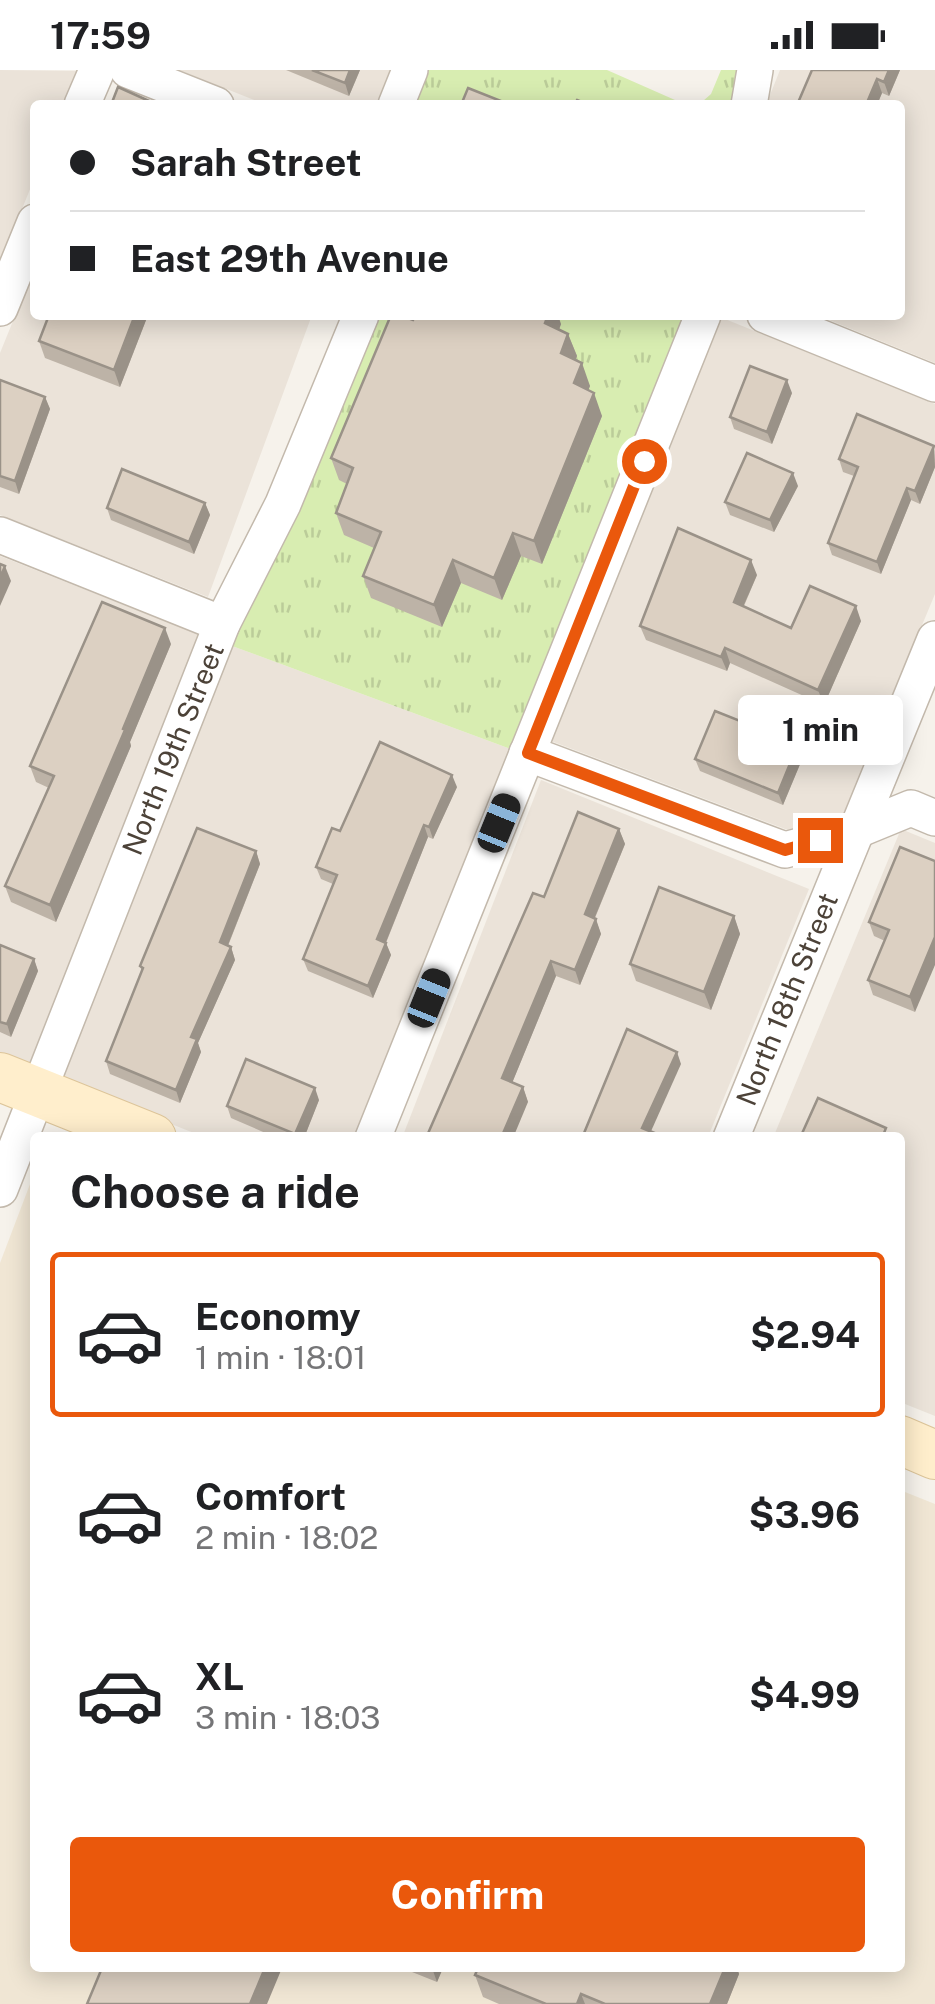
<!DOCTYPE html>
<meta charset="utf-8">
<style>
:root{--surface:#fff;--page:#f2f2f2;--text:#202124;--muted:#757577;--line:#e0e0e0;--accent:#ea580c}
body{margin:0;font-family:"Public Sans",sans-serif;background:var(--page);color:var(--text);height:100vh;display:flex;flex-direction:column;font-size:38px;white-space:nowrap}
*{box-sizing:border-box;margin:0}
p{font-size:32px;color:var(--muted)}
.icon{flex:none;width:55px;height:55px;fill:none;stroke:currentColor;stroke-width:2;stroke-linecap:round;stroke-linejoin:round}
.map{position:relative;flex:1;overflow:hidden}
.details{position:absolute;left:30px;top:1062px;width:875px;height:840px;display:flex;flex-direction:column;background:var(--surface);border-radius:10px;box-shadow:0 5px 25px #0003}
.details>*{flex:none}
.top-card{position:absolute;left:30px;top:30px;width:875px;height:220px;border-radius:10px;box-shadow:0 5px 25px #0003;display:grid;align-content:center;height:220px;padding:0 40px;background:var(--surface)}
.end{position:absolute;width:45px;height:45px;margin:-22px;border:12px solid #ea580c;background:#fff;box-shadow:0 0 0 5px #fff}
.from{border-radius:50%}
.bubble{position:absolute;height:70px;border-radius:10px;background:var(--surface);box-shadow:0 5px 25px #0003;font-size:32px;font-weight:700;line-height:70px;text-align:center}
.car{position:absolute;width:30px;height:60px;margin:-30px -15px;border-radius:12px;box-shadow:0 0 8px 2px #0007;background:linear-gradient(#222 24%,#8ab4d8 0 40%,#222 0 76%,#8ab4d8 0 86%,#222 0)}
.top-card b{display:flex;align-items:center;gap:35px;height:95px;font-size:38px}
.top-card b+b{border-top:2px solid var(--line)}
.top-card i{width:25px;height:25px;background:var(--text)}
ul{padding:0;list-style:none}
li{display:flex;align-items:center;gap:30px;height:165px;margin:0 20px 15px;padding:0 20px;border:5px solid transparent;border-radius:10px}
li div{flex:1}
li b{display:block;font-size:38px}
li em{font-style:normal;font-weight:700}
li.selected{border-color:var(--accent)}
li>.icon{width:90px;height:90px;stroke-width:1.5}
h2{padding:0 40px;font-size:45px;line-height:120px}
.primary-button{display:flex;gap:20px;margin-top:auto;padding:20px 40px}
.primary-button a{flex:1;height:115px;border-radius:10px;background:var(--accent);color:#fff;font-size:40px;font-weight:700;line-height:115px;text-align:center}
.status{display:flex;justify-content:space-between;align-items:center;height:70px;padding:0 50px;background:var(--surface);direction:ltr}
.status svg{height:28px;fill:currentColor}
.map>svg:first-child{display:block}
.residential{fill:#ebe3d9}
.education{fill:#f0e6d4}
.park{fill:url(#park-tufts)}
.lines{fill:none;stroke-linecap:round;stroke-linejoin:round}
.street-casing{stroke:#c3b9ac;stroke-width:38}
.secondary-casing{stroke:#ddc59a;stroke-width:50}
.street{stroke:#fff;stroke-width:35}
.secondary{stroke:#fec;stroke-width:48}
.wall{fill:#bdb3a7}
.shaded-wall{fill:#9a9288}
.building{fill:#dcd0c2;stroke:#9a9288;stroke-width:2.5}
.route{stroke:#ea580c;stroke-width:12}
.labels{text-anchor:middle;stroke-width:8;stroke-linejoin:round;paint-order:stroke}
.street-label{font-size:28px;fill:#4c4238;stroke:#fff}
</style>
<div class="status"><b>17:59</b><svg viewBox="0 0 49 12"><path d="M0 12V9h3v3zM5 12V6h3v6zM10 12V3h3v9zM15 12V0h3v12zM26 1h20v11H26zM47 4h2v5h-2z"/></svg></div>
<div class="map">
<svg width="935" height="1934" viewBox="0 0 935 1934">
<defs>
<pattern id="park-tufts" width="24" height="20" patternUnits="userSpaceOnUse" patternTransform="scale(2.5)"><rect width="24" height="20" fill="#d8edb1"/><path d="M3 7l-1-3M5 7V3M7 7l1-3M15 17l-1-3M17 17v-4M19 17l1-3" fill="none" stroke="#bc9"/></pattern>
</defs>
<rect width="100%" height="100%" fill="#f6f2eb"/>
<g class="residential">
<path d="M 0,0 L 78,1 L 64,35 L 35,35 L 35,107 L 0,193 Z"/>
<path d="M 179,0 L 392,0 L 377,35 L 267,35 Z"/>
<path d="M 780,0 L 935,0 L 935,293 L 817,245 L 900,245 L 900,35 L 766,35 Z"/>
<path d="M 35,197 L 35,245 L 312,245 L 208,527 L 0,445 L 0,283 Z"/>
<path d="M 720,247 L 935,334 L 935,524 L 843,745 L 788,760 L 551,671 Z"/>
<path d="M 0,486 L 200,565 L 28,997 L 0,986 Z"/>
<path d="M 232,576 L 511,679 L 354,1067 L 204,1067 L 60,1010 Z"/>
<path d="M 541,710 L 809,819 L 708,1067 L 402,1068 Z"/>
<path d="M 901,759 L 935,773 L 935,1346 L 900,1332 L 900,1068 L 773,1068 Z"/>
</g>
<path class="education" d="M 35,1101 L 35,1898 L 900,1898 L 900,1420 L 935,1434 L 935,1934 L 0,1934 L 0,1193 Z"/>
<g class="park">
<path d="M 429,0 L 607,0 L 675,30 L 703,31 L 711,24 L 721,0 L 738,0 L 731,35 L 414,35 Z"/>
<path d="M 378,245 L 684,245 L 511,679 L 232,576 Z"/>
</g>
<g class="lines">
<g class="street-casing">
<g id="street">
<path d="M 128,0 L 216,35"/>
<path d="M 82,35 L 97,0"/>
<path d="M 396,35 L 410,0"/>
<path d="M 749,35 L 755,0"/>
<path d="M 0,238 L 35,152"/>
<path d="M 765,245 L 935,314"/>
<path d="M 0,465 L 222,554"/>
<path d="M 527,683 L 785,780 L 855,761 L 911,738 L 935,748"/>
<path d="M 373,1068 L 703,245"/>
<path d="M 731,1068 L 935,569"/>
<path d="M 0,1119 L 222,554 L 283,434 L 361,245"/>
</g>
</g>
<g class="secondary-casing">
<g id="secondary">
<path d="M 0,1007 L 152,1068"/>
<path d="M 900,1370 L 935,1385"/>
</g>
</g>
<use href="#street" class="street"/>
<use href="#secondary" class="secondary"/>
</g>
<g class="wall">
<path d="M 286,0 L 360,0 L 349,26 Z"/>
<path d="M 812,0 L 900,0 L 889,26 L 882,23 L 877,35 L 797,35 Z"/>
<path d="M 148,245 L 120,317 L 45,288 L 39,271 Z"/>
<path d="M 413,250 L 561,254 L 559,260 L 568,264 L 577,286 L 575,290 L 590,316 L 588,320 L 602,346 L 542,494 L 521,486 L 502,530 L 461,513 L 442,557 L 371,528 L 363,506 L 374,478 L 344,465 L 336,443 L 347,414 L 339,410 L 331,388 Z"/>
<path d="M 0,310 L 45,327 L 50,339 L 19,424 L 0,417 Z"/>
<path d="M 792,323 L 772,374 L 734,359 L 730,347 Z"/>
<path d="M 934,376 L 935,397 L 920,434 L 911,430 L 881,504 L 832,485 L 828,473 L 854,406 L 843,402 L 839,389 Z"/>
<path d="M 798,416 L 774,462 L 730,445 L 725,432 Z"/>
<path d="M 205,433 L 210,445 L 194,484 L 111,450 L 107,438 Z"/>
<path d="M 757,505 L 744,536 L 791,558 L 861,551 L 824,635 L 730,593 L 727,601 L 646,570 L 640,556 Z"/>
<path d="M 171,574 L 130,672 L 131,676 L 56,852 L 11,832 L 5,816 L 49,718 L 36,712 L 30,696 Z"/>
<path d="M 798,674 L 803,687 L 783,735 L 700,701 L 695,689 Z"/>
<path d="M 457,717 L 433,769 L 428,767 L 386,873 L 391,885 L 373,928 L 308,901 L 303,889 L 333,814 L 321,809 L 316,797 L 340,761 Z"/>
<path d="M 619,759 L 625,774 L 595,848 L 601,864 L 580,915 L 556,906 L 512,1013 L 523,1017 L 528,1032 L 426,1068 L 544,827 Z"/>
<path d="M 900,777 L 915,942 L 873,925 L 868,910 L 885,871 L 874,866 L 869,852 Z"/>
<path d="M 256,781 L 260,794 L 228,876 L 231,877 L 235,890 L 198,973 L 201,982 L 180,1033 L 110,1004 L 106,991 L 142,902 L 140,896 Z"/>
<path d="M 734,846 L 740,864 L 711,940 L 636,911 L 630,894 Z"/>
<path d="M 0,875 L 34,889 L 38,901 L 11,967 L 0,962 Z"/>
<path d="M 319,1030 L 304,1068 L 277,1068 L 231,1048 L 227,1036 Z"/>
<path d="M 402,1898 L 443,1898 L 437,1912 Z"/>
<path d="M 478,1898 L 737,1898 L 739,1904 L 727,1934 L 499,1934 L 483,1927 L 475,1905 Z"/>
</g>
<g class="shaded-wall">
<path d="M 350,0 L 360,0 L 349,26 L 345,13 Z"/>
<path d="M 889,0 L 900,0 L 889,26 L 884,12 Z"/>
<path d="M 877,9 L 882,23 L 877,35 L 866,35 Z"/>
<path d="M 135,245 L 148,245 L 120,317 L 114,300 Z"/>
<path d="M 548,245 L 558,245 L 561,254 L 553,276 L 545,253 Z"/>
<path d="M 568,264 L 577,286 L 569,306 L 561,283 Z"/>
<path d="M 582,293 L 590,316 L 582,336 L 574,313 Z"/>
<path d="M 787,310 L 792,323 L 772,374 L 767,362 Z"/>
<path d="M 594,323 L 602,346 L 542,494 L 534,471 Z"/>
<path d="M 45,327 L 50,339 L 19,424 L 15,411 Z"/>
<path d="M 934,376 L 935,397 L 920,434 L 915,421 Z"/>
<path d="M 793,403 L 798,416 L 774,462 L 770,450 Z"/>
<path d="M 907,418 L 911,430 L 881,504 L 877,492 Z"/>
<path d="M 205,433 L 210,445 L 194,484 L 189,472 Z"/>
<path d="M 513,463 L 521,486 L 502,530 L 494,508 Z"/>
<path d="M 453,490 L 461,513 L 442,557 L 434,535 Z"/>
<path d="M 751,490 L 757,505 L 739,546 L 734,532 Z"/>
<path d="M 5,496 L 11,511 L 0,536 L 0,508 Z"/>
<path d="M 856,536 L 861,551 L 824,635 L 818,620 Z"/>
<path d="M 165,558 L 171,574 L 130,672 L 131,676 L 56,852 L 50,835 Z"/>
<path d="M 725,578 L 730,593 L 727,601 L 721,587 Z"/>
<path d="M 798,674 L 803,687 L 783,735 L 778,723 Z"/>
<path d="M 452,705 L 457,717 L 433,769 L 429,757 Z"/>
<path d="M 424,755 L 428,767 L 382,882 L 377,869 Z"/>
<path d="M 619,759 L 625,774 L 590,859 L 585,844 Z"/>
<path d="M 256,781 L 260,794 L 224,885 L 220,872 Z"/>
<path d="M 734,846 L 740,864 L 711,940 L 704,922 Z"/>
<path d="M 596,849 L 601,864 L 580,915 L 575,900 Z"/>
<path d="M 935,867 L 935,895 L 915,942 L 910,927 Z"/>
<path d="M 386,873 L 391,885 L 373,928 L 368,916 Z"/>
<path d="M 231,877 L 235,890 L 198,973 L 201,982 L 180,1033 L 176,1020 L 191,967 Z"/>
<path d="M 34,889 L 38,901 L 11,967 L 7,954 Z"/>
<path d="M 551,891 L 556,906 L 508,1023 L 502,1008 Z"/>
<path d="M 677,982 L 681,994 L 648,1068 L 642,1058 Z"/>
<path d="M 523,1017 L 528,1032 L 513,1068 L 501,1068 Z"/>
<path d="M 315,1018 L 319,1030 L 304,1068 L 296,1068 L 295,1064 Z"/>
<path d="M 265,1898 L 282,1898 L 267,1934 L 250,1934 Z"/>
<path d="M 432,1898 L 443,1898 L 437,1912 Z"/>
<path d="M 725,1898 L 737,1898 L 739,1904 L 727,1934 L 710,1934 Z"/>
<path d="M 581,1924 L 585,1934 L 577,1934 Z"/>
</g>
<g class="building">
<path d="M 312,0 L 350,0 L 345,13 Z"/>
<path d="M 812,0 L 889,0 L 884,12 L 877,9 L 866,35 L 797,35 Z"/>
<path d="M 118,17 L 158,35 L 111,35 Z"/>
<path d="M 468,18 L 511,35 L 461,35 Z"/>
<path d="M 577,30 L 589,35 L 574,35 Z"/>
<path d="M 49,245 L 135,245 L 114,300 L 39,271 Z"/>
<path d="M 391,245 L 400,245 L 413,250 L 416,245 L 548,245 L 545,253 L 568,264 L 561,283 L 582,293 L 574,313 L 594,323 L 534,471 L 513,463 L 494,508 L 453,490 L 434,535 L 363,506 L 381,462 L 336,443 L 353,398 L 331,388 Z"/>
<path d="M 750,296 L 787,310 L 767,362 L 730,347 Z"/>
<path d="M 0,310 L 45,327 L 15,411 L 0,406 Z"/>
<path d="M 857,344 L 934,376 L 915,421 L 907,418 L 877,492 L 828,473 L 858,397 L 839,389 Z"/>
<path d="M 747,383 L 793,403 L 770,450 L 725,432 Z"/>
<path d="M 122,399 L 205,433 L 189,472 L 107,438 Z"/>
<path d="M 678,458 L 751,490 L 734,532 L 791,558 L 810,516 L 856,536 L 818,620 L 725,578 L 721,587 L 640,556 Z"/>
<path d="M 0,494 L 5,496 L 0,508 Z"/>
<path d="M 102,532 L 165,558 L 123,659 L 125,660 L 50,835 L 5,816 L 54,706 L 30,696 Z"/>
<path d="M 715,641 L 798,674 L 778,723 L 695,689 Z"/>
<path d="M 380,672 L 452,705 L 429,757 L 424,755 L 377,869 L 386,873 L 368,916 L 303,889 L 337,805 L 316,797 L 332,758 L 340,761 Z"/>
<path d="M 578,742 L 619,759 L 585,844 L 596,849 L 575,900 L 551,891 L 502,1008 L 523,1017 L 501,1068 L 426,1068 L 533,823 L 544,827 Z"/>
<path d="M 197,758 L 256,781 L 220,872 L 231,877 L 191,967 L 197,969 L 176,1020 L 106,991 L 143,898 L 140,896 Z"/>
<path d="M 900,777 L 935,791 L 935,867 L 910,927 L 868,910 L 889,860 L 869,852 Z"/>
<path d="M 659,817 L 734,846 L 704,922 L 630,894 Z"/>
<path d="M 0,875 L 34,889 L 7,954 L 0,952 Z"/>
<path d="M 627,959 L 677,982 L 642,1058 L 662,1066 L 582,1068 Z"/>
<path d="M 246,989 L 315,1018 L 295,1064 L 227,1036 Z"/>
<path d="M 818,1028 L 886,1058 L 882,1068 L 800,1068 Z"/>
<path d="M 102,1898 L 265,1898 L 250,1934 L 87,1934 Z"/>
<path d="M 478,1898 L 725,1898 L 710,1934 L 605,1934 L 581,1924 L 577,1934 L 546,1934 L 475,1905 Z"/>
</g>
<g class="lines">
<path class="route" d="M 644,391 L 528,683 L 785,780 L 820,770"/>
</g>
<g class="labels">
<g class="street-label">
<text transform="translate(173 679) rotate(-68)" y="10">North 19th Street</text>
<text transform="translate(787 929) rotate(-68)" y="10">North 18th Street</text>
</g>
</g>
</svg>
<i class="end from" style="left:644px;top:391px"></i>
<i class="end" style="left:820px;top:770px"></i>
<div class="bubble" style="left:738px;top:625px;width:165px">1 min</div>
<i class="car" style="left:499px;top:753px;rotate:22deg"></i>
<i class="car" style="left:429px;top:928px;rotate:22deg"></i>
<div class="top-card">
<b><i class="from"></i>Sarah Street</b>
<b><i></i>East 29th Avenue</b>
</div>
<section class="details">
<h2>Choose a ride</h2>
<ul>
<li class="selected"><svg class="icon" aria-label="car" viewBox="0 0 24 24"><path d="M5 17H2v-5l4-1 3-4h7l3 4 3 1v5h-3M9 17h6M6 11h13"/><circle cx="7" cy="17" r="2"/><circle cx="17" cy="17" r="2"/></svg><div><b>Economy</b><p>1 min · 18:01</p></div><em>$2.94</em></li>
<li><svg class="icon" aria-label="car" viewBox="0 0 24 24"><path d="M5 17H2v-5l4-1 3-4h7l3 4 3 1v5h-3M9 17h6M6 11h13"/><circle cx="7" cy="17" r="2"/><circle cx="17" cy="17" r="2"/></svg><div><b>Comfort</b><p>2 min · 18:02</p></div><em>$3.96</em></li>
<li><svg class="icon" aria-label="car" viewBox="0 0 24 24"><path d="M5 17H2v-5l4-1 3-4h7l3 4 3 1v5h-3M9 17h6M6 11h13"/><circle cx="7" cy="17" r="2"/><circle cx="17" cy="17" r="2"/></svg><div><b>XL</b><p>3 min · 18:03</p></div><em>$4.99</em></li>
</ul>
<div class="primary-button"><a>Confirm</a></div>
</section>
</div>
